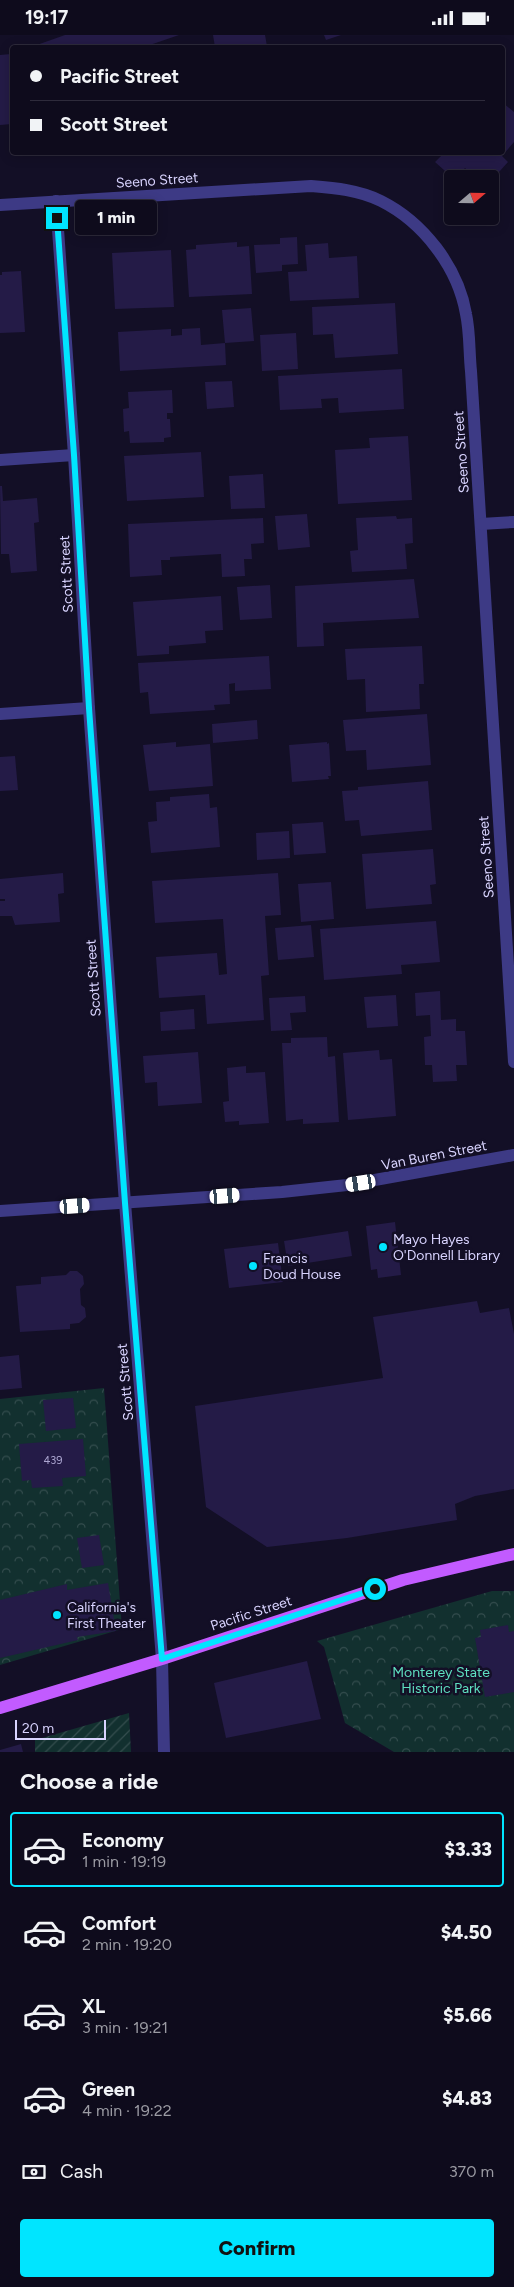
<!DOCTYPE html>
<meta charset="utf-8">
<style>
:root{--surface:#0e0b1c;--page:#1c1929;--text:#f1f3f6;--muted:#9b9ba3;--line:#2e2b3b;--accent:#00e5ff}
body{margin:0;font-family:Figtree,sans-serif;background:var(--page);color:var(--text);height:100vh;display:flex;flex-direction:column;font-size:19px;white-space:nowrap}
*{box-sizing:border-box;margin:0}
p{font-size:16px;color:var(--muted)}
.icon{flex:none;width:28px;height:28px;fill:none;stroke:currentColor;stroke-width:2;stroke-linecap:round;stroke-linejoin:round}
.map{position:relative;height:1717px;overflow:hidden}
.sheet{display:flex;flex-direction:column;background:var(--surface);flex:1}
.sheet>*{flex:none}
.banner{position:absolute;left:10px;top:10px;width:495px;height:110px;border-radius:5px;box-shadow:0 2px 12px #0003,0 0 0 1px var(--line);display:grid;align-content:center;height:110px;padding:0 20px;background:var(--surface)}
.needle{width:32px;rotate:70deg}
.tools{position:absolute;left:444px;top:135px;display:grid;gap:10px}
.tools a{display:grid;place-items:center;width:55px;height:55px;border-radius:5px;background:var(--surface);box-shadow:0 2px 12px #0003,0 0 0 1px var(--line);font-size:25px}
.scale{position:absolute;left:15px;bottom:12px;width:91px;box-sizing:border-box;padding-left:5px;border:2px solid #d9d4ff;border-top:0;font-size:14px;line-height:18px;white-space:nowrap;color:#d9d4ff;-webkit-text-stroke:4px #130f26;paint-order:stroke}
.end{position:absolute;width:22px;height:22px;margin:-11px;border:6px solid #00e5ff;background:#111;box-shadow:0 0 0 2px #111}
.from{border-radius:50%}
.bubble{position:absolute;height:35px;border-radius:5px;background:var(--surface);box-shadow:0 2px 12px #0003,0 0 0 1px var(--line);font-size:16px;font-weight:800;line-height:35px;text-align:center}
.car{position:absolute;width:15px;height:30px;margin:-15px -8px;border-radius:6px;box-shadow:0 0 4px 1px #0007;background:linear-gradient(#fff 24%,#345 0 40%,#fff 0 76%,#345 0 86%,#fff 0)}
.banner b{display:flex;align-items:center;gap:18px;height:48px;font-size:19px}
.banner b+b{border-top:1px solid var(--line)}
.banner i{width:12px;height:12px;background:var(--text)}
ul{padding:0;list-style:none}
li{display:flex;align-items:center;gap:15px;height:75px;margin:0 10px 8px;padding:0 10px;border:2px solid transparent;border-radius:5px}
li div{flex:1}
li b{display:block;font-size:19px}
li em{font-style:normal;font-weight:800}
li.on{border-color:var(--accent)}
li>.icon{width:45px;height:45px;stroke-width:1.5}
h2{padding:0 20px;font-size:22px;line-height:60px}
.pay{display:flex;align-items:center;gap:12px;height:55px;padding:0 20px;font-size:19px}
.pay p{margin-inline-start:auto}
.cta{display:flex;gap:10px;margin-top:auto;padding:10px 20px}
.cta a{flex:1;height:58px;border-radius:5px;background:var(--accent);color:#111;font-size:20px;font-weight:800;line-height:58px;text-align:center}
.status{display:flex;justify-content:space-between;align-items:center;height:35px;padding:0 25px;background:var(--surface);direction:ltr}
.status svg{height:14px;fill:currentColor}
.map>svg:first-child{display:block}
.forest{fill:url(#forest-crowns)}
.garden{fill:url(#garden-furrows)}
.building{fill:#241b47}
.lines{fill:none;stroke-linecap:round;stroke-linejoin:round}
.minor{stroke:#3d3a85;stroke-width:12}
.major{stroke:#c25bff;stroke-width:12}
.route{stroke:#00e5ff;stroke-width:6}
.poi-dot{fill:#00e5ff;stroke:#130f26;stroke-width:2}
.labels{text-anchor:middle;stroke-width:5;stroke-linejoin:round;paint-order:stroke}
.number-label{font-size:11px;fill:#aca6d1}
.street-label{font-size:14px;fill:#d9d4ff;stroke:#130f26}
.poi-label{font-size:14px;fill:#d9d4ff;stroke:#130f26;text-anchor:start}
.park-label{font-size:14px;fill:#5fe0c0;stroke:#130f26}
</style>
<div class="status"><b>19:17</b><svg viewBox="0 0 49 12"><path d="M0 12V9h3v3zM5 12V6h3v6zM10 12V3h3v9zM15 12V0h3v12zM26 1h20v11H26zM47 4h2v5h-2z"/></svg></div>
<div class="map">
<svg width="514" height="1717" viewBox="0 0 514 1717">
<defs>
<pattern id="forest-crowns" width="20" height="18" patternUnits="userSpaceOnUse" patternTransform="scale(1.25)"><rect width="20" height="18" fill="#12302f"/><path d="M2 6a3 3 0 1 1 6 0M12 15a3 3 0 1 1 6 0" fill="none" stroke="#344d4e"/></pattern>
<pattern id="garden-furrows" width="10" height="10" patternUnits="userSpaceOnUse" patternTransform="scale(1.25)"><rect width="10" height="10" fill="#12302f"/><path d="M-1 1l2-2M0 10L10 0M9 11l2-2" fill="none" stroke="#344d4e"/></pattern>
</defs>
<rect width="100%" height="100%" fill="#130f26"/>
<g class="forest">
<path d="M 104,1353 L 122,1594 L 0,1630 L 0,1364 Z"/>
<path d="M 492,1556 L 514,1556 L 514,1717 L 394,1717 L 345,1688 L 324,1612 L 317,1606 Z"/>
</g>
<path class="garden" d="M 129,1678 L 131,1717 L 35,1717 L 35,1705 Z"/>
<g class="building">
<path d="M 65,0 L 179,0 L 144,12 L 35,12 L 34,11 Z"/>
<path d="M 213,0 L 265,0 L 267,11 L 261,12 L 215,12 Z"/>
<path d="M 324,0 L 341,0 L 326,5 Z"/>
<path d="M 11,19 L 12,89 L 0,90 L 0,20 Z"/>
<path d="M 502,67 L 514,77 L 514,107 L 502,121 L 508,127 L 490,147 L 490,144 L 477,144 L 465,133 L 456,144 L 454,144 L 435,127 L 444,118 L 502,118 Z"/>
<path d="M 297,202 L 298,229 L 282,230 L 282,236 L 256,238 L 254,210 L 280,209 L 280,203 Z"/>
<path d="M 237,207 L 237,212 L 249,211 L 252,259 L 189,262 L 186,215 L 196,214 L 196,210 Z"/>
<path d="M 328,208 L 329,223 L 357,221 L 359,263 L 290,266 L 288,237 L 307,236 L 305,210 Z"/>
<path d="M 171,215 L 174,272 L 115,274 L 112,218 Z"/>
<path d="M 21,236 L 25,297 L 0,298 L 0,240 L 2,240 L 2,237 Z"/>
<path d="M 395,268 L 398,319 L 335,323 L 333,299 L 313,300 L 312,272 Z"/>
<path d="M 251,273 L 254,306 L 225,308 L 222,275 Z"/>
<path d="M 200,293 L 201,310 L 225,308 L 226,330 L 120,336 L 118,297 L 171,294 L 171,301 L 182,300 L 182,294 Z"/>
<path d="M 296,298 L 298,334 L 262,336 L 260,300 Z"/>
<path d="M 402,334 L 404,374 L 339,378 L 338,363 L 321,364 L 322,373 L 280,375 L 278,341 Z"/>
<path d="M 232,346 L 234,372 L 207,374 L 205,347 Z"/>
<path d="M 172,355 L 173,378 L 167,378 L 167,384 L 170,384 L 171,402 L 164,403 L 164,407 L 130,408 L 129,396 L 124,397 L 123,374 L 129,373 L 128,357 Z"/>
<path d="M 408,401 L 412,465 L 338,469 L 335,415 L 370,413 L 369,403 Z"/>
<path d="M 201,417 L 204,462 L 127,466 L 124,421 Z"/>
<path d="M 263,439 L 265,473 L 231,474 L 229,441 Z"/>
<path d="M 0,451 L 2,451 L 3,466 L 37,463 L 39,487 L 34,488 L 37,536 L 11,538 L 9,519 L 1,519 Z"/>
<path d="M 307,479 L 310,512 L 278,515 L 275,481 Z"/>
<path d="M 396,481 L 397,484 L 412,483 L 413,508 L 405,509 L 407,534 L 352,537 L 350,516 L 358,515 L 356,483 Z"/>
<path d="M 263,483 L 264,508 L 251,509 L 252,524 L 244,524 L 245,541 L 222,542 L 221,519 L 170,522 L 170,525 L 161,525 L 162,540 L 130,542 L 128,489 Z"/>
<path d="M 414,544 L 419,583 L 323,588 L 324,611 L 297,612 L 295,551 Z"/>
<path d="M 270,550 L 272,583 L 240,585 L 237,552 Z"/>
<path d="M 221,561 L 223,595 L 205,596 L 206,608 L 169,611 L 169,619 L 137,621 L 133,567 Z"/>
<path d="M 422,611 L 424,649 L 419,649 L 420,674 L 366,677 L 365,644 L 347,645 L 345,614 Z"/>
<path d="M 269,621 L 271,654 L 235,656 L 235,648 L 229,649 L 230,669 L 214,670 L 215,675 L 150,679 L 148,657 L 140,658 L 138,628 Z"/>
<path d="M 427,679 L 431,730 L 367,735 L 366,715 L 346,716 L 343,685 Z"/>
<path d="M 257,685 L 258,704 L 213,708 L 212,689 Z"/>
<path d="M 176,707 L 176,712 L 210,709 L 213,751 L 149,756 L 143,710 Z"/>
<path d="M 327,707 L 327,709 L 329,708 L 331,741 L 328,741 L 329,744 L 292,747 L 289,710 Z"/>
<path d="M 15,721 L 18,755 L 0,756 L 0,722 Z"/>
<path d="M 428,746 L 432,795 L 361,801 L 359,785 L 345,786 L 342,756 L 358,755 L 358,752 Z"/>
<path d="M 209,759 L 210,773 L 217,772 L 220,812 L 151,818 L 148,787 L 157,786 L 156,767 L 170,766 L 170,762 Z"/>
<path d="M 323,787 L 326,818 L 294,820 L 292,789 Z"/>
<path d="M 289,796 L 290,823 L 257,825 L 256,798 Z"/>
<path d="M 433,814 L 436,849 L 430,850 L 432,869 L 366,874 L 362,819 Z"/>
<path d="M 63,838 L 64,858 L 58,859 L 60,887 L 15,890 L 12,881 L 0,881 L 0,866 L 5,866 L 5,864 L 0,864 L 0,844 Z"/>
<path d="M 278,838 L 281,880 L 265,881 L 269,940 L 261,941 L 264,985 L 207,989 L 205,960 L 159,963 L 156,922 L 217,918 L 219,940 L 227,939 L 223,884 L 155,888 L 152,846 Z"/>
<path d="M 331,847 L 334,884 L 301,887 L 298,849 Z"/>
<path d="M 436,886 L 440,927 L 401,930 L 402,939 L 324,945 L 320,894 Z"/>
<path d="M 311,890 L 314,922 L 278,925 L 275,893 Z"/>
<path d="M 440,956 L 441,985 L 456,984 L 456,996 L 465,996 L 467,1030 L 456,1030 L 457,1046 L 433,1047 L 432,1030 L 425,1030 L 424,1002 L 431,1001 L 430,980 L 416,981 L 415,958 Z"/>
<path d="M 396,960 L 398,991 L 367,993 L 364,962 Z"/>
<path d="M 305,961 L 306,977 L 290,978 L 292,995 L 271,996 L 269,963 Z"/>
<path d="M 194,974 L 195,994 L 161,996 L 160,977 Z"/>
<path d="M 327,1002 L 328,1022 L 335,1021 L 339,1087 L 303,1089 L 303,1084 L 286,1086 L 282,1008 L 291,1008 L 291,1003 Z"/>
<path d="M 379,1015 L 380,1025 L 392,1024 L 396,1081 L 348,1085 L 343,1018 Z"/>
<path d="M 198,1017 L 202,1068 L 158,1071 L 157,1047 L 145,1048 L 143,1021 Z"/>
<path d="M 246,1031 L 246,1038 L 265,1037 L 269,1088 L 239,1090 L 239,1086 L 225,1087 L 223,1067 L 229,1066 L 227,1033 Z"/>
<path d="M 395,1187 L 401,1240 L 378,1243 L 377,1234 L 371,1235 L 366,1191 Z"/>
<path d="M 348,1196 L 352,1221 L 288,1231 L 284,1206 Z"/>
<path d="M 278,1208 L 283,1247 L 229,1253 L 224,1214 Z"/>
<path d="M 70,1236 L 77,1236 L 83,1241 L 84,1249 L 80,1254 L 81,1270 L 85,1273 L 86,1282 L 79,1288 L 70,1289 L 70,1294 L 20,1297 L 16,1251 L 41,1249 L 41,1242 L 66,1240 Z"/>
<path d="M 477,1266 L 480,1278 L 509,1273 L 514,1299 L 514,1454 L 475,1461 L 455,1469 L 457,1485 L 347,1503 L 267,1512 L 206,1472 L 195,1371 L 383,1343 L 373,1282 Z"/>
<path d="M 19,1320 L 22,1353 L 0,1355 L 0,1322 Z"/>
<path d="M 73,1363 L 76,1393 L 46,1396 L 43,1365 Z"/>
<path d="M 83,1404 L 86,1441 L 62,1443 L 63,1451 L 32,1453 L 31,1445 L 22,1446 L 19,1409 Z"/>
<path d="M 99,1500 L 104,1530 L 82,1533 L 77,1503 Z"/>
<path d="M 108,1548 L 116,1596 L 77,1602 L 78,1605 L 0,1623 L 0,1565 L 67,1549 L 67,1555 Z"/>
<path d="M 508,1590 L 509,1597 L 514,1596 L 514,1657 L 485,1662 L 475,1603 L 481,1602 L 480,1595 Z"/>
<path d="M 307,1626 L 321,1684 L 226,1703 L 214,1648 Z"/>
<path d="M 21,1709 L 23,1717 L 0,1717 L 0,1715 Z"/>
</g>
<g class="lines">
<g class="minor">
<path d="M 56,166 L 74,420 L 89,673 L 125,1168 L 162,1624 L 164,1717"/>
<path d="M 0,170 L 311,151 C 335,153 359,155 381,166 C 423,187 458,232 466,279 C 470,297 469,317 471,336 L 514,1027"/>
<path d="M 0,425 L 74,420"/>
<path d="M 481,489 L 514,487"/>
<path d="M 0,679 L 89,673"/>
<path d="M 0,1176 L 282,1157 L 347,1150 L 514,1120"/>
</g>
<path class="major" d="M 0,1673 L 162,1624 L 403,1545 L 514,1519"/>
</g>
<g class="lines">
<path class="route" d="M 57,183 L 74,420 L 89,673 L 125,1168 L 162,1624 L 375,1554"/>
</g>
<g class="poi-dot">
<circle cx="383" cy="1212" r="5"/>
<circle cx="253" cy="1231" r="5"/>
<circle cx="57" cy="1580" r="5"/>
</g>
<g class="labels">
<g class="number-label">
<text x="53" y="1429">439</text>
</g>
<g class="street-label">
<text transform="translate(157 145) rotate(-4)" y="5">Seeno Street</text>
<text transform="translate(461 417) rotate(-94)" y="5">Seeno Street</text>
<text transform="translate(66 539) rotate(-93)" y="5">Scott Street</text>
<text transform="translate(486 822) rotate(-94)" y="5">Seeno Street</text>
<text transform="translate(93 943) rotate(-94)" y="5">Scott Street</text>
<text transform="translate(434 1120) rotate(-11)" y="5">Van Buren Street</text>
<text transform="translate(125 1347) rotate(-95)" y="5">Scott Street</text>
<text transform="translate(251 1578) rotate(-18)" y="5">Pacific Street</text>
</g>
<g class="poi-label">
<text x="393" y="1209">Mayo Hayes<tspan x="393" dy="16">O'Donnell Library</tspan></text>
<text x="263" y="1228">Francis<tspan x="263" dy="16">Doud House</tspan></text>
<text x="67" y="1577">California's<tspan x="67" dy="16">First Theater</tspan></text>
</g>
<g class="park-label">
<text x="441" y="1642">Monterey State<tspan x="441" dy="16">Historic Park</tspan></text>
</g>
</g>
</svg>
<div class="tools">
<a><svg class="needle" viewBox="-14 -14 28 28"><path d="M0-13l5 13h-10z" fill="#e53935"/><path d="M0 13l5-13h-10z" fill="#9b9ba3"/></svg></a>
</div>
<div class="scale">20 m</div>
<i class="end from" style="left:375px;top:1554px"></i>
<i class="end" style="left:57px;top:183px"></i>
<div class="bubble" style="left:75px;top:165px;width:82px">1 min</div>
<i class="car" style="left:361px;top:1148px;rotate:261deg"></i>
<i class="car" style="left:225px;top:1161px;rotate:86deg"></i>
<i class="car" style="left:75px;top:1171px;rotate:86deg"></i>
<div class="banner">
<b><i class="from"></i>Pacific Street</b>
<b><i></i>Scott Street</b>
</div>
</div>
<section class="sheet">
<h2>Choose a ride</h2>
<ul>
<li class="on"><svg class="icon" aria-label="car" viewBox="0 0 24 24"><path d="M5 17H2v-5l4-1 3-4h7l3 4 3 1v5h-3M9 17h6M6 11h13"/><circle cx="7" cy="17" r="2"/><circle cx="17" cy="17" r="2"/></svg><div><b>Economy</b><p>1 min · 19:19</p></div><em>$3.33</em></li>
<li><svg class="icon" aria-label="car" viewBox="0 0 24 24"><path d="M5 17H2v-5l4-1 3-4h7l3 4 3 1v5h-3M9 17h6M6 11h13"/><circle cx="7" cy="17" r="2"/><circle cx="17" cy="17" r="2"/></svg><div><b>Comfort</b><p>2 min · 19:20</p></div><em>$4.50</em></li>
<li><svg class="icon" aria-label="car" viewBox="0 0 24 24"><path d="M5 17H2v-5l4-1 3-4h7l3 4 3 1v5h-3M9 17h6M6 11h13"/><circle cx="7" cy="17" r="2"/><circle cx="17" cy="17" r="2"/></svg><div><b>XL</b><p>3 min · 19:21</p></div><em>$5.66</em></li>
<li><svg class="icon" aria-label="car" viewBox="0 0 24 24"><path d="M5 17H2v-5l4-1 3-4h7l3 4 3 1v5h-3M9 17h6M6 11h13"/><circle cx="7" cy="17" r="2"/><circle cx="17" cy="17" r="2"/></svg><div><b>Green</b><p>4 min · 19:22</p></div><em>$4.83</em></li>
</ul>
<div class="pay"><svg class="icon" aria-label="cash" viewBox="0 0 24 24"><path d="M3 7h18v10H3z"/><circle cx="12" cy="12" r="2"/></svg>Cash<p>370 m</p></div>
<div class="cta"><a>Confirm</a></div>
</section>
